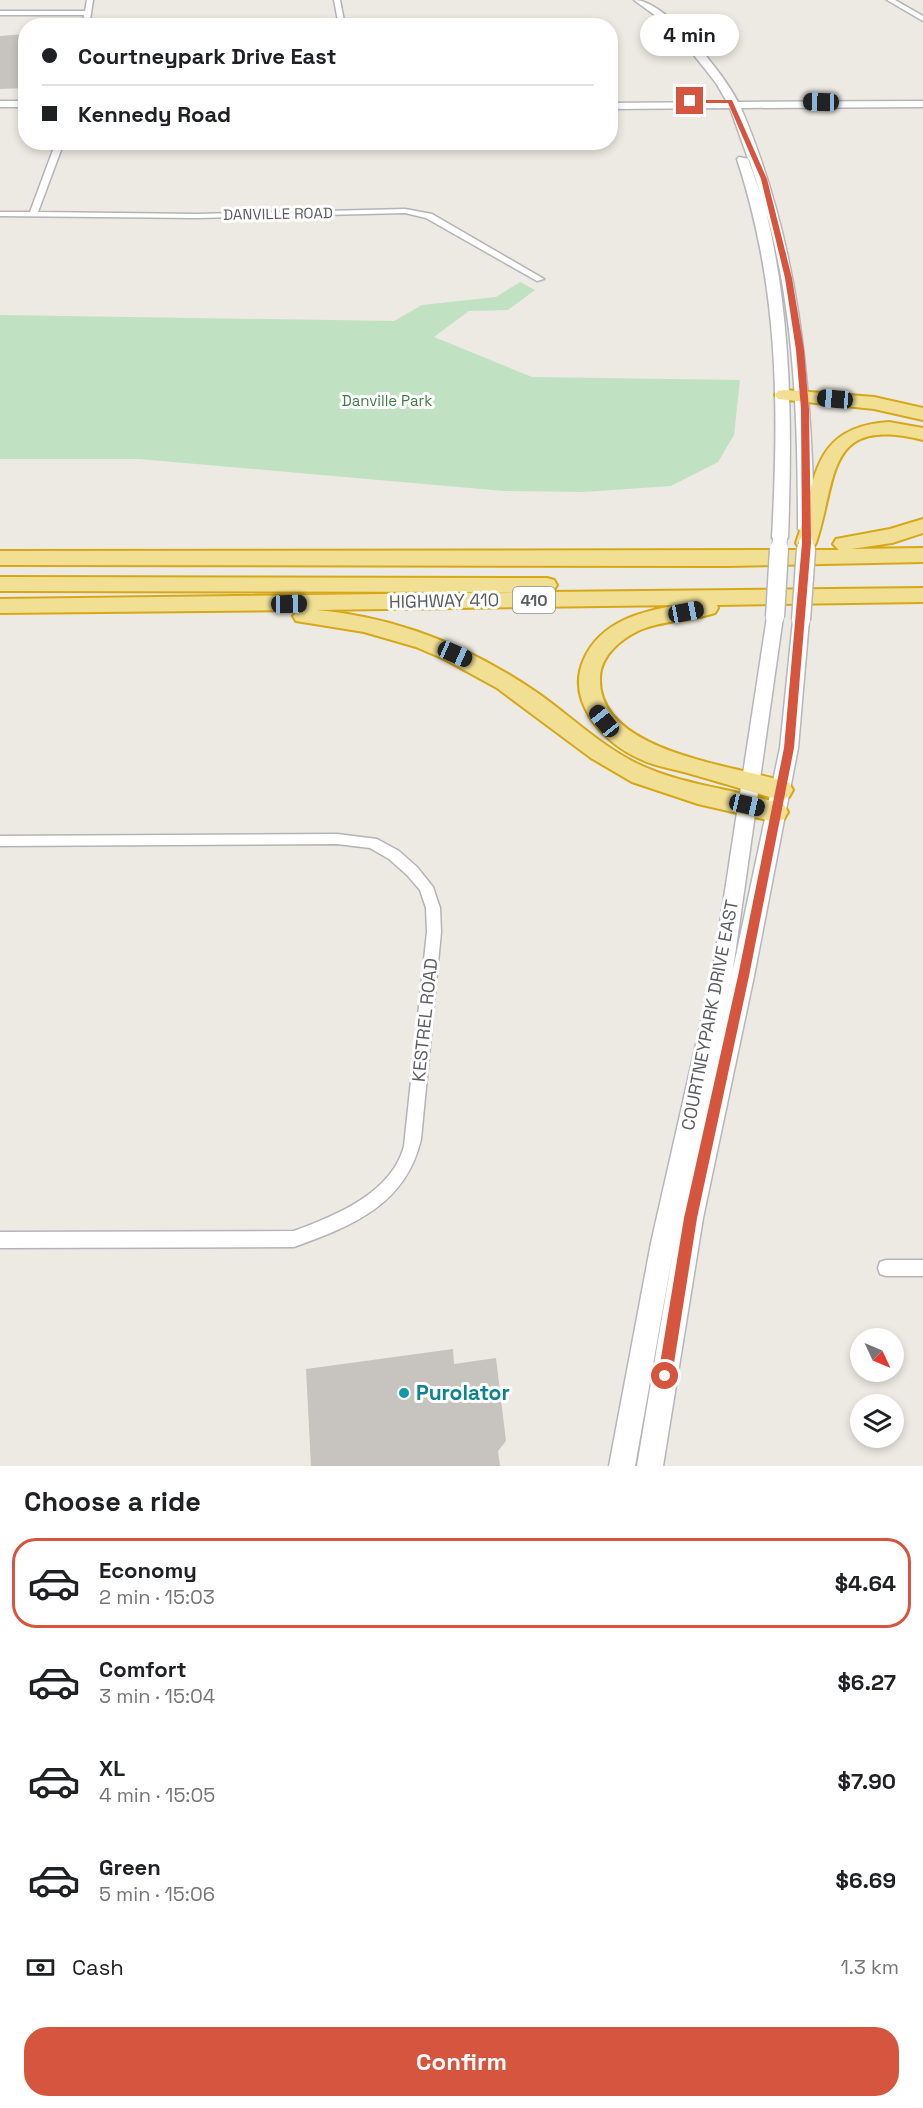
<!DOCTYPE html>
<meta charset="utf-8">
<style>
:root{--surface:#fff;--page:#f2f2f2;--text:#202124;--muted:#757577;--line:#e0e0e0;--accent:#d6553e}
body{margin:0;font-family:"Space Grotesk",sans-serif;background:var(--page);color:var(--text);height:100vh;display:flex;flex-direction:column;font-size:22px;white-space:nowrap}
*{box-sizing:border-box;margin:0}
p{font-size:20px;color:var(--muted)}
.icon{flex:none;width:33px;height:33px;fill:none;stroke:currentColor;stroke-width:2;stroke-linecap:round;stroke-linejoin:round}
.map{position:relative;height:1466px;overflow:hidden}
.side{display:flex;flex-direction:column;background:var(--surface);flex:1}
.side>*{flex:none}
.guide{position:absolute;left:18px;top:18px;width:600px;height:132px;border-radius:24px;box-shadow:0 3px 9px #0003;display:grid;align-content:center;height:132px;padding:0 24px;background:var(--surface)}
.needle{width:39px;rotate:134deg}
.tools{position:absolute;left:850px;top:1328px;display:grid;gap:12px}
.tools a{display:grid;place-items:center;width:54px;height:54px;border-radius:50%;background:var(--surface);box-shadow:0 3px 9px #0003;font-size:30px}
.end{position:absolute;width:27px;height:27px;margin:-14px;border:8px solid #d6553e;background:#fff;box-shadow:0 0 0 3px #fff}
.from{border-radius:50%}
.bubble{position:absolute;height:42px;border-radius:21px;background:var(--surface);box-shadow:0 3px 9px #0003;font-size:20px;font-weight:800;line-height:42px;text-align:center}
.car{position:absolute;width:18px;height:36px;margin:-18px -9px;border-radius:8px;box-shadow:0 0 4px 2px #0007;background:linear-gradient(#222 24%,#8ab4d8 0 40%,#222 0 76%,#8ab4d8 0 86%,#222 0)}
.guide b{display:flex;align-items:center;gap:21px;height:57px;font-size:22px}
.guide b+b{border-top:2px solid var(--line)}
.guide i{width:15px;height:15px;background:var(--text)}
ul{padding:0;list-style:none}
li{display:flex;align-items:center;gap:18px;height:90px;margin:0 12px 9px;padding:0 12px;border:3px solid transparent;border-radius:24px}
li div{flex:1}
li b{display:block;font-size:22px}
li em{font-style:normal;font-weight:800}
li.selected{border-color:var(--accent)}
li>.icon{width:54px;height:54px;stroke-width:1.5}
h2{padding:0 24px;font-size:27px;line-height:72px}
.pay{display:flex;align-items:center;gap:15px;height:66px;padding:0 24px;font-size:22px}
.pay p{margin-inline-start:auto}
.cta{display:flex;gap:12px;margin-top:auto;padding:12px 24px}
.cta a{flex:1;height:69px;border-radius:24px;background:var(--accent);color:#fff;font-size:24px;font-weight:800;line-height:69px;text-align:center}
.map>svg:first-child{display:block}
.green{fill:#c1e1c3}
.building{fill:#c7c4bf}
.lines{fill:none;stroke-linecap:round;stroke-linejoin:round}
.minor-casing{stroke:#b3b4b8;stroke-width:3}
.secondary-casing{stroke:#b4b6bb;stroke-width:3}
.motorway-casing{stroke:#d6a818;stroke-width:4}
.minor{fill:#fff;fill-rule:evenodd}
.secondary{fill:#fff;fill-rule:evenodd}
.motorway{fill:#f1e094;fill-rule:evenodd}
.secondary-bridge-far1-casing{stroke:#b4b6bb;stroke-width:16;stroke-linecap:butt}
.secondary-bridge-casing{stroke:#b4b6bb;stroke-width:21;stroke-linecap:butt}
.secondary-bridge-far1{stroke:#fff;stroke-width:14}
.secondary-bridge{stroke:#fff;stroke-width:18}
.route{fill:#d6553e}
.culture-dot{fill:#0f9aa8;stroke:#fff;stroke-width:2}
.labels{text-anchor:middle;stroke-width:6;stroke-linejoin:round;paint-order:stroke}
.far-street-label{font-size:15px;fill:#5b5d61;stroke:#fff}
.far-park-label{font-size:15px;fill:#3d7e45;stroke:#fff}
.shield{fill:#fff;stroke:#8c8e90;stroke-width:1.5}
.shield-label{font-size:16px;font-weight:bold;fill:#5b5d61}
.street-label{font-size:18px;fill:#5b5d61;stroke:#fff}
.near-culture-label{font-size:21px;font-weight:bold;fill:#0d838f;stroke:#fff;text-anchor:start}
</style>
<div class="map">
<svg width="923" height="1466" viewBox="0 0 923 1466">
<rect width="100%" height="100%" fill="#eceae2"/>
<path class="green" d="M 520,282 L 535,290 L 508,310 L 469,311 L 434,337 L 532,377 L 740,380 L 734,435 L 718,462 L 671,486 L 583,492 L 504,491 L 139,459 L 0,459 L 0,315 L 394,321 L 422,305 L 496,297 Z"/>
<g class="building">
<path d="M 26,34 L 26,88 L 0,89 L 0,36 Z"/>
<path d="M 453,1349 L 454,1364 L 496,1358 L 506,1441 L 498,1451 L 500,1466 L 311,1466 L 306,1369 Z"/>
</g>
<g class="lines">
<g class="minor-casing">
<g id="minor">
<path d="M 87,0 L 93,0 L 89,26 L 83,26 L 84,15 L 0,15 L 0,11 L 85,11 Z"/>
<path d="M 334,0 L 340,0 L 345,26 L 339,26 Z"/>
<path d="M 887,0 L 895,0 L 923,16 L 923,21 Z"/>
<path d="M 56,142 L 64,142 L 38,212 L 197,214 L 405,209 L 432,214 L 544,279 L 537,281 L 426,218 L 405,213 L 197,218 L 0,216 L 0,212 L 30,212 Z"/>
<path d="M 337,834 L 377,839 L 399,851 L 417,867 L 433,887 L 440,908 L 441,932 L 421,1139 C 406,1205 352,1226 294,1247 L 0,1248 L 0,1232 L 294,1231 C 335,1216 392,1193 404,1146 L 427,932 L 426,908 L 420,890 L 407,875 L 389,859 L 370,848 L 337,844 L 0,846 L 0,836 Z"/>
<path d="M 886,1260 L 923,1260 L 923,1276 L 886,1276 L 880,1274 L 878,1268 L 880,1262 Z"/>
</g>
</g>
<g class="secondary-casing">
<g id="secondary">
<path d="M 634,0 C 666,0 724,74 738,102 L 923,101 L 923,107 L 741,108 C 799,243 812,384 814,529 L 806,534 L 798,529 C 798,423 795,314 766,211 C 792,319 792,428 788,538 L 780,543 L 772,538 C 779,404 779,288 737,159 L 739,157 L 749,159 L 762,198 L 730,108 L 610,109 L 610,103 L 727,102 L 716,83 L 686,45 L 660,19 Z"/>
<rect x="0" y="101" width="26" height="6"/>
<path d="M 775,611 L 783,617 L 733,969 L 700,1125 L 780,748 L 793,620 L 801,614 L 809,620 L 798,748 L 754,976 L 703,1218 L 663,1466 L 637,1466 L 674,1246 L 635,1466 L 609,1466 L 651,1243 L 713,969 L 767,617 Z"/>
</g>
</g>
<g class="motorway-casing">
<g id="motorway">
<path d="M 784,390 L 874,397 L 923,408 L 923,420 L 874,409 L 778,399 L 775,395 L 778,391 Z"/>
<path d="M 889,422 L 923,428 L 923,440 C 825,416 838,476 816,543 L 813,548 L 799,548 L 796,543 C 817,484 808,427 889,422 Z"/>
<path d="M 923,519 L 923,533 L 892,543 L 851,549 L 923,548 L 923,562 L 727,566 L 0,565 L 0,551 L 839,550 L 833,544 L 836,539 L 890,529 Z"/>
<path d="M 0,577 L 547,578 L 554,580 L 557,585 L 554,590 L 548,592 L 923,588 L 923,602 L 717,605 L 718,608 L 715,613 C 691,621 663,620 640,630 C 621,639 601,655 600,677 C 596,753 736,765 789,783 L 793,790 L 789,797 L 781,800 C 748,791 716,781 684,772 C 669,768 654,766 640,759 C 603,743 565,701 584,659 C 601,621 642,611 679,605 L 316,610 C 397,617 473,648 539,694 C 570,716 598,743 632,761 C 680,786 734,788 784,805 L 788,812 L 784,819 L 776,822 L 698,804 L 632,782 L 591,758 L 497,688 L 444,659 L 416,647 L 364,632 L 296,621 L 293,616 L 298,610 L 0,613 L 0,599 L 533,592 L 0,591 Z"/>
</g>
</g>
<use href="#minor" class="minor"/>
<use href="#secondary" class="secondary"/>
<use href="#motorway" class="motorway"/>
<g class="secondary-bridge-far1-casing">
<g id="secondary-bridge-far1">
<path d="M 779,551 L 780,538"/>
<path d="M 805,551 L 806,543"/>
</g>
</g>
<g class="secondary-bridge-casing">
<g id="secondary-bridge">
<path d="M 775,617 L 779,549"/>
<path d="M 801,620 L 806,549"/>
</g>
</g>
<use href="#secondary-bridge-far1" class="secondary-bridge-far1"/>
<use href="#secondary-bridge" class="secondary-bridge"/>
</g>
<path class="route" d="M 688,100 L 732,100 L 767,179 L 792,278 L 804,350 L 809,409 L 811,543 L 794,748 L 749,976 L 697,1218 L 672,1376 L 665,1383 L 658,1376 L 684,1218 L 738,976 L 784,748 L 802,543 L 801,409 L 796,350 L 785,278 L 761,179 L 728,103 L 690,103 Z"/>
<circle class="culture-dot" cx="404" cy="1393" r="6"/>
<g class="labels">
<g class="far-street-label">
<text transform="translate(278 214) rotate(-1)" y="5">DANVILLE ROAD</text>
</g>
<g class="far-park-label">
<text x="387" y="406">Danville Park</text>
</g>
<rect class="shield" x="513" y="587" width="42" height="26" rx="4.5"/>
<g class="shield-label">
<text x="534" y="606">410</text>
</g>
<g class="street-label">
<text transform="translate(444 601) rotate(-1)" y="6">HIGHWAY 410</text>
<text transform="translate(710 1015) rotate(-79)" y="6">COURTNEYPARK DRIVE EAST</text>
<text transform="translate(425 1020) rotate(-84)" y="6">KESTREL ROAD</text>
</g>
<g class="near-culture-label">
<text x="416" y="1400">Purolator</text>
</g>
</g>
</svg>
<div class="tools">
<a><svg class="needle" viewBox="-14 -14 28 28"><path d="M0-13l5 13h-10z" fill="#e53935"/><path d="M0 13l5-13h-10z" fill="#757577"/></svg></a>
<a><svg class="icon" aria-label="layers" viewBox="0 0 24 24"><path d="M12 4l9 5-9 5-9-5zM3 14l9 5 9-5"/></svg></a>
</div>
<i class="end from" style="left:665px;top:1376px"></i>
<i class="end" style="left:690px;top:101px"></i>
<div class="bubble" style="left:640px;top:14px;width:99px">4 min</div>
<i class="car" style="left:821px;top:102px;rotate:271deg"></i>
<i class="car" style="left:835px;top:399px;rotate:275deg"></i>
<i class="car" style="left:289px;top:604px;rotate:89deg"></i>
<i class="car" style="left:686px;top:612px;rotate:79deg"></i>
<i class="car" style="left:455px;top:654px;rotate:114deg"></i>
<i class="car" style="left:604px;top:721px;rotate:321deg"></i>
<i class="car" style="left:747px;top:805px;rotate:103deg"></i>
<div class="guide">
<b><i class="from"></i>Courtneypark Drive East</b>
<b><i></i>Kennedy Road</b>
</div>
</div>
<section class="side">
<h2>Choose a ride</h2>
<ul>
<li class="selected"><svg class="icon" aria-label="car" viewBox="0 0 24 24"><path d="M5 17H2v-5l4-1 3-4h7l3 4 3 1v5h-3M9 17h6M6 11h13"/><circle cx="7" cy="17" r="2"/><circle cx="17" cy="17" r="2"/></svg><div><b>Economy</b><p>2 min · 15:03</p></div><em>$4.64</em></li>
<li><svg class="icon" aria-label="car" viewBox="0 0 24 24"><path d="M5 17H2v-5l4-1 3-4h7l3 4 3 1v5h-3M9 17h6M6 11h13"/><circle cx="7" cy="17" r="2"/><circle cx="17" cy="17" r="2"/></svg><div><b>Comfort</b><p>3 min · 15:04</p></div><em>$6.27</em></li>
<li><svg class="icon" aria-label="car" viewBox="0 0 24 24"><path d="M5 17H2v-5l4-1 3-4h7l3 4 3 1v5h-3M9 17h6M6 11h13"/><circle cx="7" cy="17" r="2"/><circle cx="17" cy="17" r="2"/></svg><div><b>XL</b><p>4 min · 15:05</p></div><em>$7.90</em></li>
<li><svg class="icon" aria-label="car" viewBox="0 0 24 24"><path d="M5 17H2v-5l4-1 3-4h7l3 4 3 1v5h-3M9 17h6M6 11h13"/><circle cx="7" cy="17" r="2"/><circle cx="17" cy="17" r="2"/></svg><div><b>Green</b><p>5 min · 15:06</p></div><em>$6.69</em></li>
</ul>
<div class="pay"><svg class="icon" aria-label="cash" viewBox="0 0 24 24"><path d="M3 7h18v10H3z"/><circle cx="12" cy="12" r="2"/></svg>Cash<p>1.3 km</p></div>
<div class="cta"><a>Confirm</a></div>
</section>
